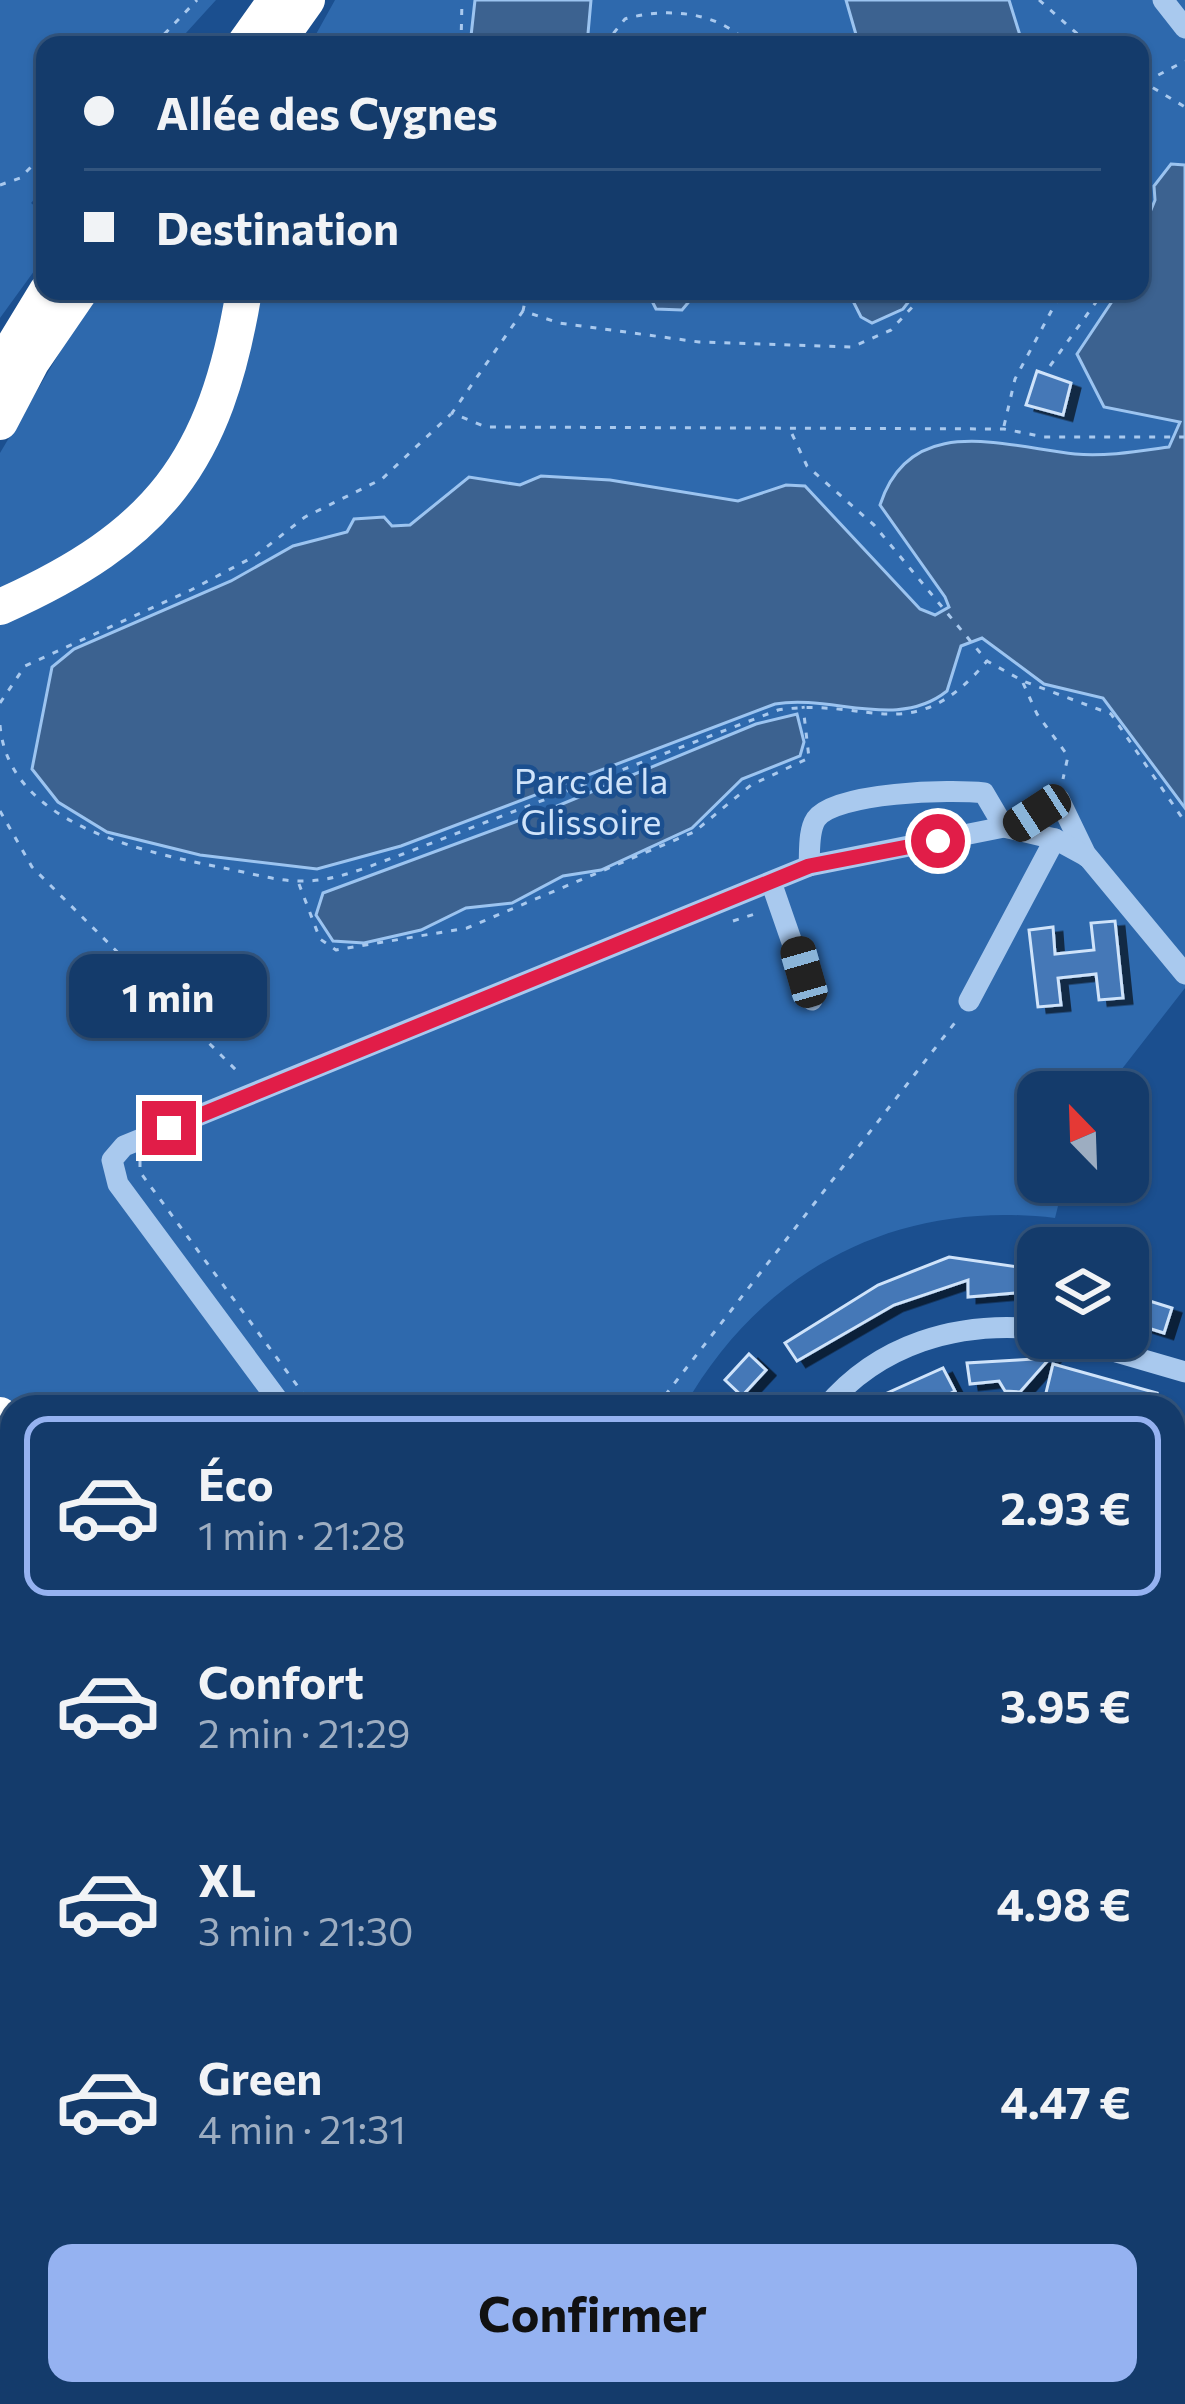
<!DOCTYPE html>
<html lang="fr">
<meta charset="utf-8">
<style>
:root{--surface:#143b6b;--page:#214673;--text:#f1f3f6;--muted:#9dadc1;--line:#33557e;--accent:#95b2f1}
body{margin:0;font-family:Commissioner,sans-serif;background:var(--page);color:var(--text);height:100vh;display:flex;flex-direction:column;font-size:45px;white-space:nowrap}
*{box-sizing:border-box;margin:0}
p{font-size:39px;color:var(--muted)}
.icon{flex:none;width:66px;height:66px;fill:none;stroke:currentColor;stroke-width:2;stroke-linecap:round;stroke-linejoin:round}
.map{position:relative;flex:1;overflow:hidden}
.drawer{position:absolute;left:0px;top:1395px;width:1185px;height:1011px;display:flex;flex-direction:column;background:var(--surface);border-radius:36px 36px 0 0;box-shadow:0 3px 9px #0004,0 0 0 3px var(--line)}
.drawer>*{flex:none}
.banner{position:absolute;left:36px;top:36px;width:1113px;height:264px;border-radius:24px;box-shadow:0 3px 9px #0004,0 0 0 3px var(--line);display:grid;align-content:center;height:264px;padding:0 48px;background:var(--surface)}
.needle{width:78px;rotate:337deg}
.buttons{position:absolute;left:1017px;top:1071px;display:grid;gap:24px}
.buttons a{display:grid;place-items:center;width:132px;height:132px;border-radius:24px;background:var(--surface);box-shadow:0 3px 9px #0004,0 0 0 3px var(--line);font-size:60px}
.end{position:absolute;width:54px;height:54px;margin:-27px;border:15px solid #e11d48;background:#fff;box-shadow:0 0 0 6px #fff}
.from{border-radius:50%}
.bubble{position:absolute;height:84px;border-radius:24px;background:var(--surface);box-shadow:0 3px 9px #0004,0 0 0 3px var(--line);font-size:39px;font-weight:700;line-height:84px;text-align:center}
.car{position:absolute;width:36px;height:72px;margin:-36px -18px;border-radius:15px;box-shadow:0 0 9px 3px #0007;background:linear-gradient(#222 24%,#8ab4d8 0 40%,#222 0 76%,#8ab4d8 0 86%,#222 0)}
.banner b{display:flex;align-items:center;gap:42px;height:114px;font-size:45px}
.banner b+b{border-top:3px solid var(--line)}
.banner i{width:30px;height:30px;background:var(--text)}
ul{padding:21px 0 0;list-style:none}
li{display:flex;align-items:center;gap:36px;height:180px;margin:0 24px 18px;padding:0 24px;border:6px solid transparent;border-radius:24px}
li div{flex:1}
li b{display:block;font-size:45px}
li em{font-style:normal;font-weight:700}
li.on{border-color:var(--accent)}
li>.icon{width:108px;height:108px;stroke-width:1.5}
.button{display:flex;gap:24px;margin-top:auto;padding:24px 48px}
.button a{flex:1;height:138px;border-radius:24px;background:var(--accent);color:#111;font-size:48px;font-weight:700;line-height:138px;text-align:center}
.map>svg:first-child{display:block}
.green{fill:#2e69ad}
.water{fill:#3c6290;stroke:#9cc4f0;stroke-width:3}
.building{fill:#4478b7;stroke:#cfe3fa;stroke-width:3;filter:url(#shadow)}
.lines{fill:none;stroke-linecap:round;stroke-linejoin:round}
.path{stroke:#a9c9ee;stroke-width:3;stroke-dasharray:6 9;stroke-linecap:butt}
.minor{stroke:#a9c9ee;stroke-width:21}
.highway{stroke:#fff;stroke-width:36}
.route{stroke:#e11d48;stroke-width:15}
.labels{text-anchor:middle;stroke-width:9;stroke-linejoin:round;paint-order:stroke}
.park-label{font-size:36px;fill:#cfe3fa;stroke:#1b4f8f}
</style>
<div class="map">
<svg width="1185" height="2404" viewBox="0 0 1185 2404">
<defs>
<filter id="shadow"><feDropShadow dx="9" dy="5.5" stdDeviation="0" flood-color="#0009"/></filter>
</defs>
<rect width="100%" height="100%" fill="#1b4f8f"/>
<g class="green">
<path d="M 0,0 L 216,0 L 175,45 L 45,45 L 45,188 L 31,203 L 41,211 L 45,206 L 45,256 L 0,318 Z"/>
<path d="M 335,0 L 1185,0 L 1185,988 L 1104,1092 L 1038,1092 L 1038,1182 L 1064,1182 L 1055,1218 C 897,1199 762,1269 684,1407 L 0,1405 L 0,624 L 127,552 L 252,291 L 1140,291 L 1140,45 L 310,45 Z"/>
<path d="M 96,291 L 231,291 L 205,405 L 140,507 L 0,595 L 0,453 Z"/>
<path d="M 0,1453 L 12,1475 L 12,1747 L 0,1721 Z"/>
<path d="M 8,1878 L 12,2364 L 0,2364 L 0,1882 Z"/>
<path d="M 1185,2246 L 1185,2357 L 1173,2387 L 1173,2250 Z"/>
</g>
<g class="water">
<path d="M 475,0 L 591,0 L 587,45 L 470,45 Z"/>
<path d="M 846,0 L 1009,0 L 1023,45 L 859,45 Z"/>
<path d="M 1171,164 L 1185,165 L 1185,808 L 1103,698 L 1044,684 L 982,638 L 961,646 L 947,691 C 897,731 832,694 775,704 L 401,846 L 317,869 L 200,855 L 107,832 L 58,802 L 32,769 L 52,667 L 74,649 L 231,581 L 293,546 L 347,532 L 354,519 L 384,517 L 392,526 L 410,525 L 469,477 L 520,485 L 541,476 L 610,480 L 738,501 L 786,485 L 805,486 L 920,609 L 935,615 L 949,607 L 945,597 L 880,505 C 910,412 1003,446 1075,454 C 1105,457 1140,451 1169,447 L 1180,422 L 1104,407 L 1077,354 L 1119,291 L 1140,291 L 1140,237 L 1155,200 L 1154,186 Z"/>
<path d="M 647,291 L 917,291 L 903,309 L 872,323 L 861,317 L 852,299 L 692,298 L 682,310 L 656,309 Z"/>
<path d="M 797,714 L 804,742 L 800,756 L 742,779 L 692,828 L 601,870 L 563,876 L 512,903 L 466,908 L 421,930 L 364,943 L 333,941 L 316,915 L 323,893 L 550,809 L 756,724 Z"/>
</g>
<g class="building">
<path d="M 1037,371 L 1071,383 L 1063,415 L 1026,405 Z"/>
<path d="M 1115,921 L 1123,998 L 1099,1000 L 1096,974 L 1058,978 L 1061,1005 L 1038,1007 L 1029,930 L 1053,927 L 1055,954 L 1094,950 L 1091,923 Z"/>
<path d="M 949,1257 L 1038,1270 L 1038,1291 L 968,1297 L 968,1280 L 894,1305 L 797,1361 L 785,1343 L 878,1285 Z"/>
<path d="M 1140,1298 L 1172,1308 L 1164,1333 L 1132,1323 Z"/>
<path d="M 749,1354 L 766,1370 L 742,1396 L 725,1380 Z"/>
<path d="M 1050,1358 L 1020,1392 L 1005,1391 L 999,1381 L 970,1384 L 967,1363 Z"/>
<path d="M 1053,1364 L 1157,1393 L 1153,1407 L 1084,1407 L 1045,1397 Z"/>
<path d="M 943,1368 L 955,1391 L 924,1407 L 856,1407 Z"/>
</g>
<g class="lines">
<g class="path">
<path d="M 1039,0 L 1090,45"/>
<path d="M 154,45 L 197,0"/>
<path d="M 461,45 L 462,0"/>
<path d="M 604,45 L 625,19 C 665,7 720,11 749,45"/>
<path d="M 1140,80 L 1185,107"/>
<path d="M 1145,82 L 1185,61"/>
<path d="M 0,185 L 20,178 L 45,153"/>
<path d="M 1140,209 L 1148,163 L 1144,83"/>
<path d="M 527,291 L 523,311 L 559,323 L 699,342 L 852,347 L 891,330 L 927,291"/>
<path d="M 523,311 L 452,413 L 486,427 L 1004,429 L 1044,437 L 1185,437"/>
<path d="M 1050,366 L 1104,291"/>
<path d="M 1004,426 L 1015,379 L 1062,291"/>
<path d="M 792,434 L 807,466 L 874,525 L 987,661 L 1023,681 L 1111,714 L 1185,822"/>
<path d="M 1023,683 L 1037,714 L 1068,756 L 1063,779"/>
<path d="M 0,703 L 25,666 L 191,590 L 255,556 L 305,517 L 382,479 L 451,414"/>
<path d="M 0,725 C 8,825 144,852 224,868 C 250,873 279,882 306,881 C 340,880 372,865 403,854 L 778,710 C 870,696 911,751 987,661"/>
<path d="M 0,811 L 32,867 L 240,1074"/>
<path d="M 299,884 L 320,939 L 336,950 L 467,928 L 694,832 L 751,785 L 809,758 L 803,706"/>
<path d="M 733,921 L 758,913"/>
<path d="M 140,1161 L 140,1172 L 313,1407"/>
<path d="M 656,1407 L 957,1020"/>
<path d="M 1173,2134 L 1185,2112"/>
<path d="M 0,2186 L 12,2199"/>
<path d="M 0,2260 L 12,2247"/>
<path d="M 1173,2265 L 1185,2262"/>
<path d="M 978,2404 L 988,2394"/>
</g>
<g class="minor">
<path d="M 1163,0 L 1185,28"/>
<path d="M 1016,827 L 1059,799 L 1087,857"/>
<path d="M 809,866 C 810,852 808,831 816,819 C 835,792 952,789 984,793 L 1004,827"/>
<path d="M 771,882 L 812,1000"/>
<path d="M 969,1001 L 1055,839"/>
<path d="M 1068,1338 L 1185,1372"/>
<path d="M 283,1407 L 118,1184 L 112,1160 L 124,1146 L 809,866 L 1004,827 L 1055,839 L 1088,857 L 1185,974"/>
<path d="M 826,1407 C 879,1344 957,1321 1038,1329"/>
<path d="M 1173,1675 L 1185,1652"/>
<path d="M 0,2034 L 12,2030"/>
<path d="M 1173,2188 L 1185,2161"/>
<path d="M 1183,2238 L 1185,2218"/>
<path d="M 1009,2404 L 1019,2394"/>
</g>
<g class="highway">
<path d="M 244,45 L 276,0"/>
<path d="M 275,45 L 307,0"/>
<path d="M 0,368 L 47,291"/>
<path d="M 0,422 L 32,361 L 80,291"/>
<path d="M 0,607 C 159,536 216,462 244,291"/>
<path d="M 0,1415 L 12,1435"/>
<path d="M 0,1754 L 12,1777"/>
<path d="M 0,1813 L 12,1836"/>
<path d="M 292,2394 L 297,2404"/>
<path d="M 325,2394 L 330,2404"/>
</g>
</g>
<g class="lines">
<path class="route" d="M 169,1128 L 809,866 L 938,841"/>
</g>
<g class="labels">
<g class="park-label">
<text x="591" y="794">Parc de la<tspan x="591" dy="41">Glissoire</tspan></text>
</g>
</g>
</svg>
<div class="buttons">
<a><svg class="needle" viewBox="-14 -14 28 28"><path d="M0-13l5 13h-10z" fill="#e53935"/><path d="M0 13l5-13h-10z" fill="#9dadc1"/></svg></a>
<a><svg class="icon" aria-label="layers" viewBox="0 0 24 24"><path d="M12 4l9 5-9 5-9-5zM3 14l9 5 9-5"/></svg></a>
</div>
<i class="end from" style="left:938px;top:841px"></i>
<i class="end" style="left:169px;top:1128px"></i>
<div class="bubble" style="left:69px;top:954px;width:198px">1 min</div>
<i class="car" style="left:1037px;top:813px;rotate:237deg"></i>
<i class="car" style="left:804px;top:972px;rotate:344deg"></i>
<div class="banner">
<b><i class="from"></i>Allée des Cygnes</b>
<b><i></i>Destination</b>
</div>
<section class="drawer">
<ul>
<li class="on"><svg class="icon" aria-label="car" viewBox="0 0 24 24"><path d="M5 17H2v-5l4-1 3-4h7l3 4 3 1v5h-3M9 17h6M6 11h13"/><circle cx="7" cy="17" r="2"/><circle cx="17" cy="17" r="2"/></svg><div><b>Éco</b><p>1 min · 21:28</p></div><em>2.93 €</em></li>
<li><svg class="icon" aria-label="car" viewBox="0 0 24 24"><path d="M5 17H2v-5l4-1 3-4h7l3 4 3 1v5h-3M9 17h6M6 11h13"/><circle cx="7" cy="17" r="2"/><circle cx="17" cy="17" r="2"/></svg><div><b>Confort</b><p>2 min · 21:29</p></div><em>3.95 €</em></li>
<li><svg class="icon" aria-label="car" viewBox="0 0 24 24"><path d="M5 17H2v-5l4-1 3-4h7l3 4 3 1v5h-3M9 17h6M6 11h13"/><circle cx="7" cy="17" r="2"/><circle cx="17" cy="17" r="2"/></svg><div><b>XL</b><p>3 min · 21:30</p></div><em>4.98 €</em></li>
<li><svg class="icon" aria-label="car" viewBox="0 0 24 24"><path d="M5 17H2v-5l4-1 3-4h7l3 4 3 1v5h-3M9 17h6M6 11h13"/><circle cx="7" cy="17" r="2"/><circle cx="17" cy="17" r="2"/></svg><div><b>Green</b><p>4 min · 21:31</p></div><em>4.47 €</em></li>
</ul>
<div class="button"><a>Confirmer</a></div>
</section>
</div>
